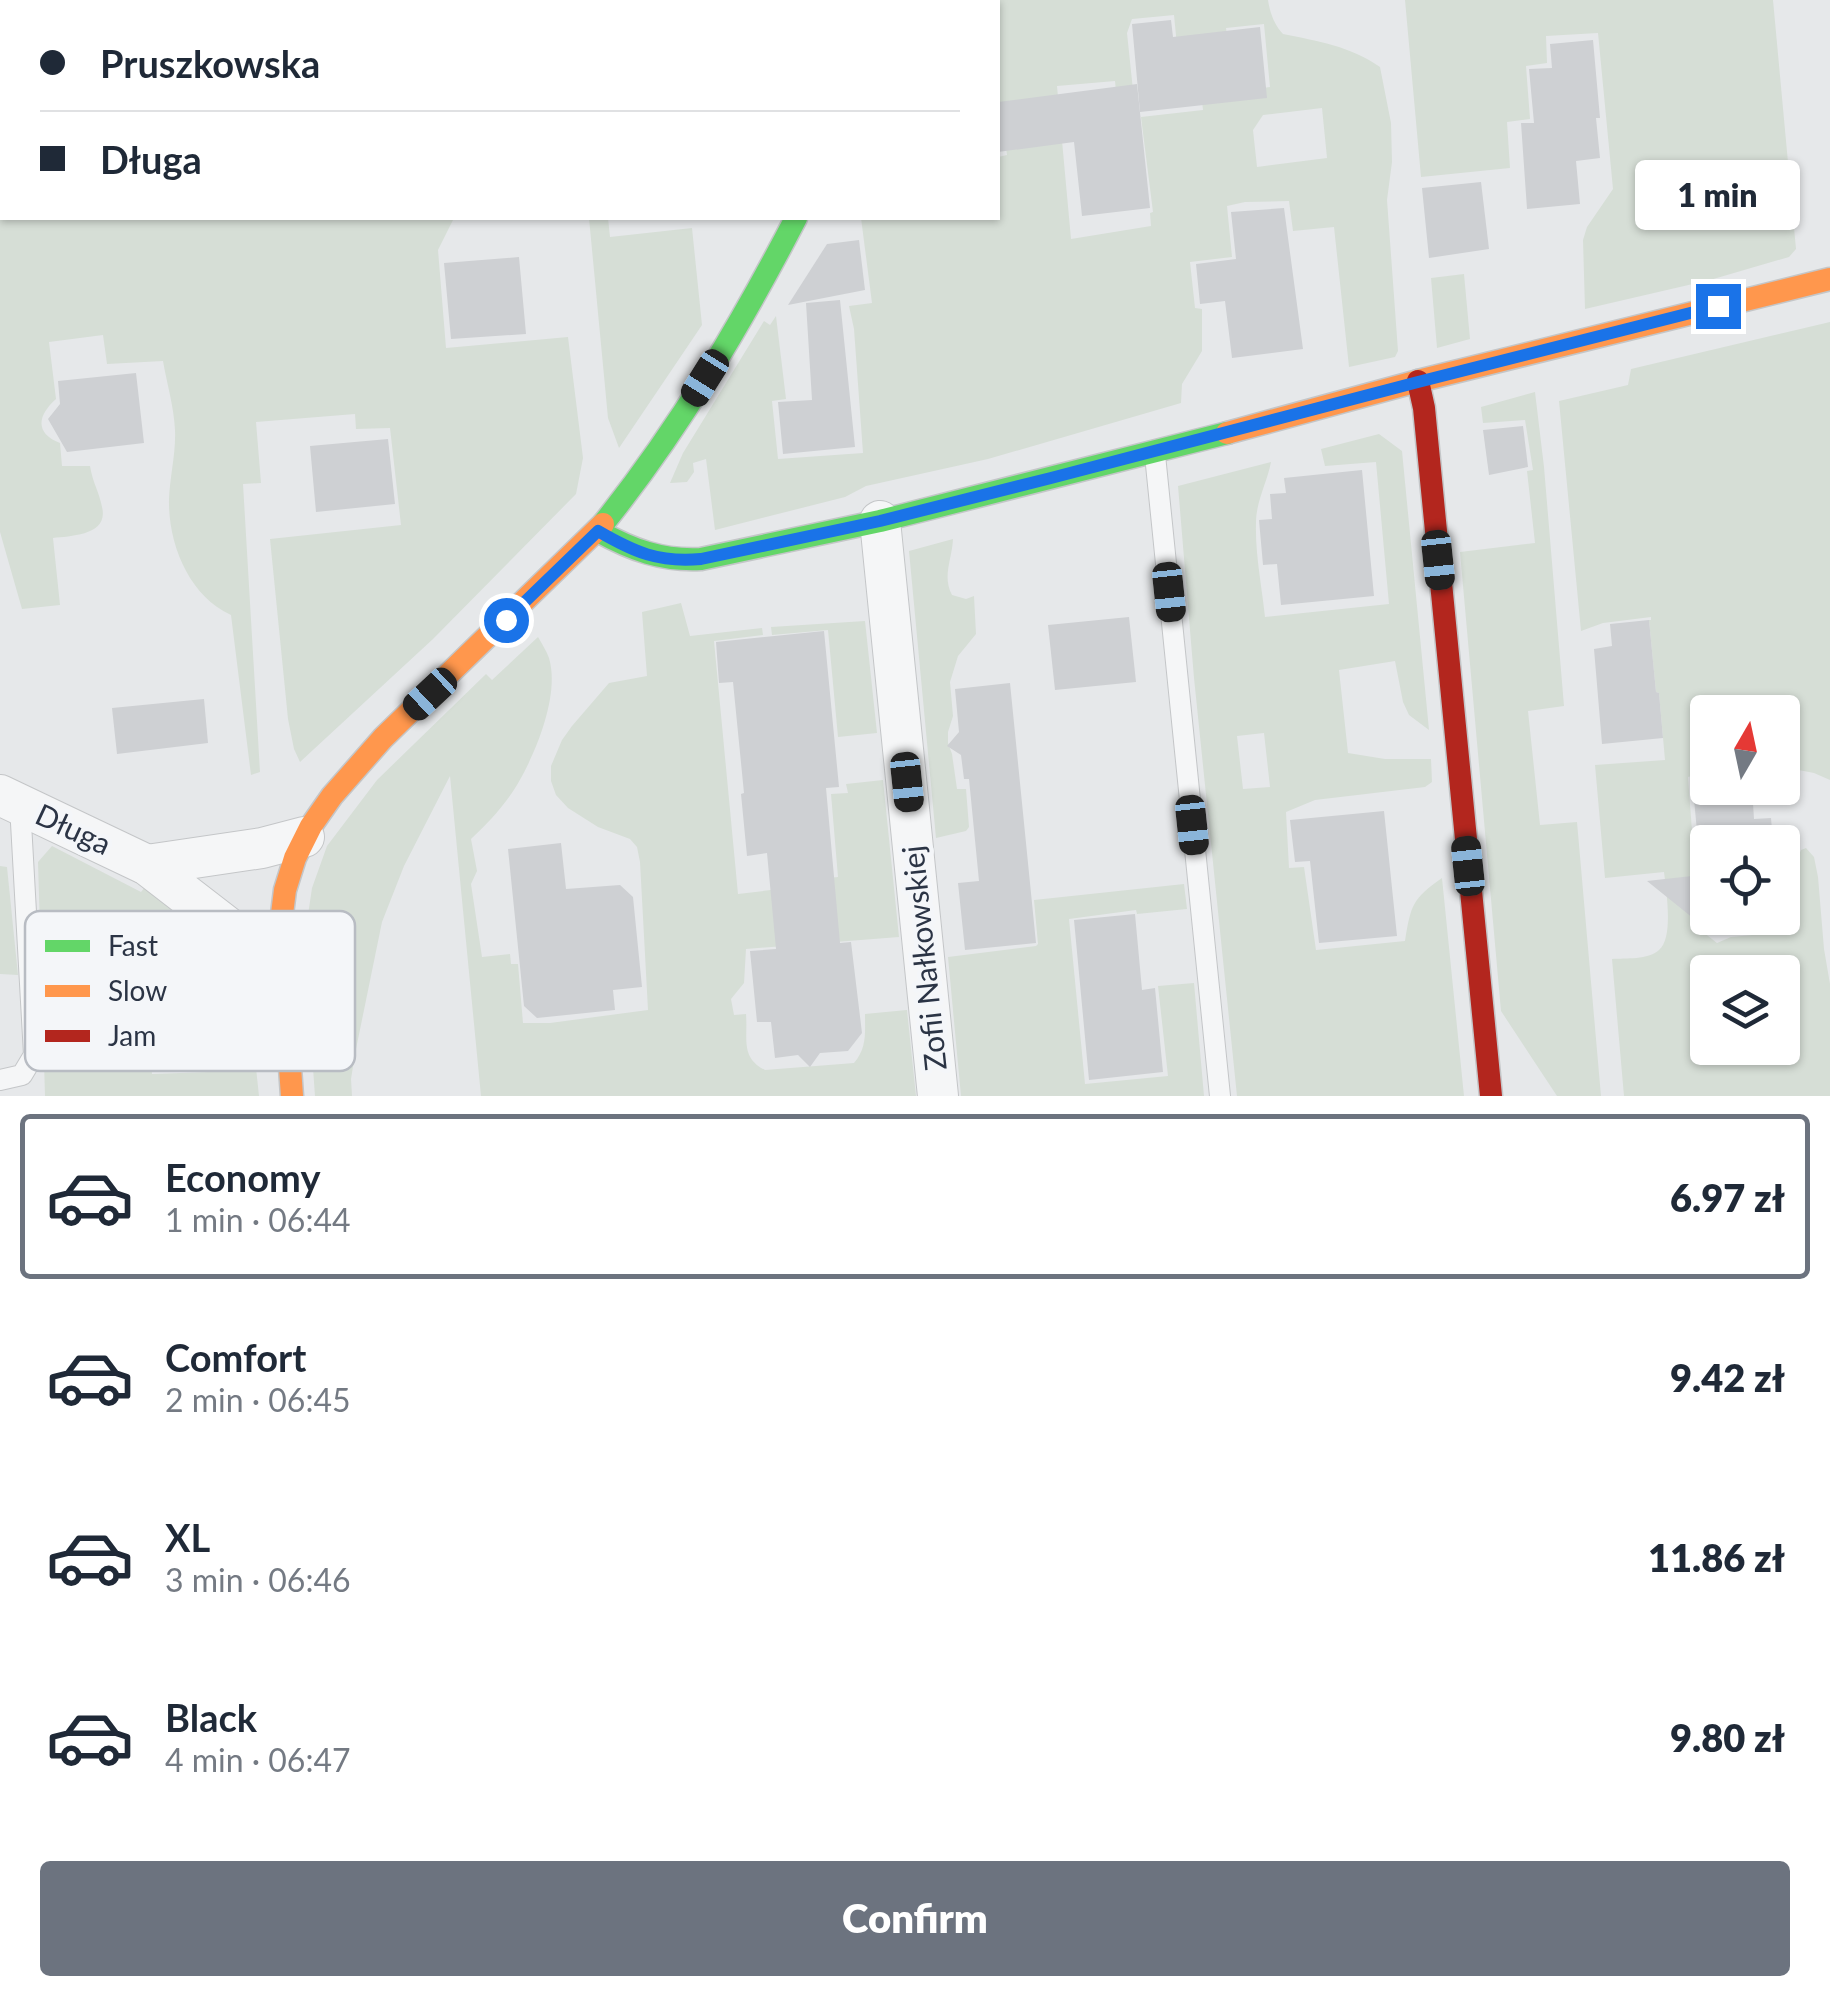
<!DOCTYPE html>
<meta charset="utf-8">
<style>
:root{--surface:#fff;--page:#f6f6f7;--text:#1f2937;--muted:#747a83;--line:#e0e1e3;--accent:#6c737f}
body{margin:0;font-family:Lato,sans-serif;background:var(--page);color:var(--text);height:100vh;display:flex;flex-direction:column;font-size:38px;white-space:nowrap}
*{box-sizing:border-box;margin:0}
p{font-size:32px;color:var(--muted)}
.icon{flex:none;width:55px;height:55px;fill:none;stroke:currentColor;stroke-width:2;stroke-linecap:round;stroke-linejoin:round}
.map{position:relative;height:1096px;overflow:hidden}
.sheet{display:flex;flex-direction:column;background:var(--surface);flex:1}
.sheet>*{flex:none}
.banner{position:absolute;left:0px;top:0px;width:1000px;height:220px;box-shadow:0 2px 8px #0004;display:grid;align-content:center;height:220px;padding:0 40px;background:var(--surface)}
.needle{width:65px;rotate:9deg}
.controls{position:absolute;left:1690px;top:695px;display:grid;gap:20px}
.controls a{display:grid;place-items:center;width:110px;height:110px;border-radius:10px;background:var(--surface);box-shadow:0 2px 8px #0004;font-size:50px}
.end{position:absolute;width:45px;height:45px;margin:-22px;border:12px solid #1a73e8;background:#fff;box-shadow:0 0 0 5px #fff}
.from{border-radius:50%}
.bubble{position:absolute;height:70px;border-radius:10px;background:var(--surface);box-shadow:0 2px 8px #0004;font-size:32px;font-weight:800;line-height:70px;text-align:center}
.car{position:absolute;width:30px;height:60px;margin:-30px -15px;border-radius:12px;box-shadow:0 0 8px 2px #0007;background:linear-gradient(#222 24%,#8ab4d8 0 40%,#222 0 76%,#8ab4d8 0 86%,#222 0)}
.banner b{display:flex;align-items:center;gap:35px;height:95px;font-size:38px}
.banner b+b{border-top:2px solid var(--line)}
.banner i{width:25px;height:25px;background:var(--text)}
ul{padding:18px 0 0;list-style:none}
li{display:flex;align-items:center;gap:30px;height:165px;margin:0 20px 15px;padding:0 20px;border:5px solid transparent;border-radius:10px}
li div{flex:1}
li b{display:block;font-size:38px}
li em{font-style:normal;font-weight:800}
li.selected{border-color:var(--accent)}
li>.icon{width:90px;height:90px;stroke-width:1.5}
.cta{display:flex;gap:20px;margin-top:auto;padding:20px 40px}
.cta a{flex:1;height:115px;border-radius:10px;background:var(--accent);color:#fff;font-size:40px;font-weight:800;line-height:115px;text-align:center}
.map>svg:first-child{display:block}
.green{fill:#d6ded6;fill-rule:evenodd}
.building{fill:#ced0d3}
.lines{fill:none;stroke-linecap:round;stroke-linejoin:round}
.lane-casing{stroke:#c4c6c8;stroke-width:22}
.street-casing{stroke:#c4c6c8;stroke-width:42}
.fast-casing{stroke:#c4c6c8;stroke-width:25}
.slow-casing{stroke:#c4c6c8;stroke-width:25}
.jam-casing{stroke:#c4c6c8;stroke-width:25}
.lane{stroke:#f5f6f7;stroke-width:20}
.street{stroke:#f5f6f7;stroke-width:40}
.fast{stroke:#63d668;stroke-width:22}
.slow{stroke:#ff974d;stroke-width:22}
.jam{stroke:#b3261e;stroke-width:22}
.route{stroke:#1a73e8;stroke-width:12}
.labels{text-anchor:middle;stroke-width:9;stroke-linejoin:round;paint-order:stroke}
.street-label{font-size:30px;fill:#2b3445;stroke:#f4f6f9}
.key{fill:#f4f6f9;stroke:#b8bcc3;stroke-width:2.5}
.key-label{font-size:28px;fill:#2b3445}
</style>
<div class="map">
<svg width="1830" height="1096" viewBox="0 0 1830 1096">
<rect width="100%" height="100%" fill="#e6e8ea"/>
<g class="green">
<path d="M 0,0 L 431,0 L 439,2 L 2,2 L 2,218 L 454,218 L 438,250 L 446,348 L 568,337 L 583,458 L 576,494 L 433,639 L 300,762 L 294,749 L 288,719 L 270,539 L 401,525 L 390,428 L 356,429 L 355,414 L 256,422 L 261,483 L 243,484 L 260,772 L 251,775 L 231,615 C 189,596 168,544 169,499 C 170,476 176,453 175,430 C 174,407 167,384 163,361 L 107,364 L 103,335 L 49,342 L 56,399 C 38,415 34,433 60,443 L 62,466 L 90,466 C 93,484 99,491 102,507 C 109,535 72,536 53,538 L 60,605 L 22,609 L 0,532 Z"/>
<path d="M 922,0 L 1268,0 C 1270,13 1274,24 1283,34 C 1317,41 1350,46 1380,67 L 1391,123 L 1392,162 L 1387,200 L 1398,351 L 1395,357 L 1349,367 L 1334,227 L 1293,231 L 1289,201 L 1245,202 L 1227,206 L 1232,257 L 1190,262 L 1195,308 L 1202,309 L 1202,351 L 1182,384 L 1181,403 L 988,459 L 866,486 L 845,497 L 715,530 L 706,459 L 693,463 L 694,472 L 687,482 L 670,483 L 683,453 L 764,321 L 770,325 L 776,316 L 786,399 L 772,401 L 778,459 L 863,453 L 854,329 L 849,306 L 872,303 L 861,218 L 998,218 L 998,157 L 1007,155 L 1000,104 L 998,103 L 998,2 L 919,2 ZM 1174,15 L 1178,56 L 1197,55 L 1203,110 L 1141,117 L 1153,212 L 1150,213 L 1151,226 L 1071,239 L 1057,86 L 1115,81 L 1121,141 L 1138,138 L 1127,33 L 1132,19 ZM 1264,24 L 1270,87 L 1234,92 L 1226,28 ZM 1322,108 L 1327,158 L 1257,167 L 1253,130 L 1263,115 Z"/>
<path d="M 1405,0 L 1773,0 L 1796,249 L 1789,257 L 1710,280 L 1585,309 L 1583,240 L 1587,227 L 1613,189 L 1598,33 L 1546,36 L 1547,63 L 1526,66 L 1530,119 L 1507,122 L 1510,168 L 1421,177 Z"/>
<path d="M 589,218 L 608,218 L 610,237 L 692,228 L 702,325 L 619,448 L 608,418 Z"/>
<path d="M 1464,274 L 1470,339 L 1437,348 L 1431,278 Z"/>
<path d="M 1830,322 L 1830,780 L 1814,773 L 1783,767 L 1782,712 L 1708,712 L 1707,772 L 1688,777 L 1692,831 L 1700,831 L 1707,918 L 1703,932 L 1717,943 L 1731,937 L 1795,931 L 1795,864 L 1801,850 L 1806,848 L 1814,857 L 1818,877 L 1824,949 L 1830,984 L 1830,1096 L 1624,1096 L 1612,959 C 1626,958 1648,960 1659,950 C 1674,938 1666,889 1664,872 L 1605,878 L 1595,765 L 1665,760 L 1659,693 L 1656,692 L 1649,620 L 1651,620 L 1651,617 L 1603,623 L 1581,631 L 1559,401 L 1628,385 L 1631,369 ZM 1708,972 L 1782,972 L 1782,1048 L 1708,1048 Z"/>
<path d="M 1535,392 L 1544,467 L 1564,706 L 1528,711 L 1540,825 L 1577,822 L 1601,1096 L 1557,1096 L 1501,1011 L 1460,552 L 1535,543 L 1527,471 L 1533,470 L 1525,420 L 1483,423 L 1481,407 Z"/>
<path d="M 1379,434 L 1402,451 L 1429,730 L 1409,715 L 1403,702 L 1395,661 L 1339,670 L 1348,753 L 1385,759 L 1431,759 L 1432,782 L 1425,787 L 1315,800 L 1286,812 L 1289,868 L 1304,867 L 1316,950 L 1405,941 C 1411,905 1412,899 1442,878 L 1464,1096 L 1237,1096 L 1194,678 L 1178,486 L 1271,462 C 1267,483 1256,501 1256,523 C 1255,554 1262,587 1265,617 L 1389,604 L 1376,462 L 1325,466 L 1321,449 ZM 1264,733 L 1270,787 L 1243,789 L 1237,736 Z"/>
<path d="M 953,539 C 952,560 942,576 952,595 L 966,599 L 974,596 L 976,634 L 958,656 L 950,682 L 953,716 L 948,732 L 948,743 L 952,754 L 957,789 L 966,789 L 969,827 L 966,831 L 936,838 L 909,551 Z"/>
<path d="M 681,603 L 690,636 L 762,628 L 763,635 L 714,641 L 738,894 L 788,888 L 798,881 L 838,877 L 831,794 L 848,793 L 846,784 L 883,780 L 899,937 L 746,949 L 744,983 L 731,999 L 734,1015 L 746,1014 C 748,1039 740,1057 765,1070 L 854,1063 C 867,1048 865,1033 865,1014 L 907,1010 L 916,1096 L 481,1096 L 450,776 L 404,866 L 382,922 L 355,1054 L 351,1079 L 352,1096 L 315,1096 L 304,942 L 312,888 L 327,846 L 377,780 L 486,674 L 492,680 L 538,637 C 542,644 546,650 549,658 C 560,695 536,753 517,785 C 505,805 488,823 471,839 L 477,871 L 471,884 L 482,957 L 510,954 L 511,964 L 518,964 L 523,1023 L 550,1023 L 648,1010 L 640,862 L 637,847 L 630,839 L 598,827 L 568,808 L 556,795 L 551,781 L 551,766 L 562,740 L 572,726 L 609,683 L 647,676 L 642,612 Z"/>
<path d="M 865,621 L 877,733 L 838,737 L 828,630 L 772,635 L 771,627 Z"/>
<path d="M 52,846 L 141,892 L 145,887 L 226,953 L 220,960 L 238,980 L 249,1002 L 259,1096 L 45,1096 L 38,862 ZM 219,1004 L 222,1043 L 208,1044 L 208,1072 L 152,1074 L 148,1006 Z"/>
<path d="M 0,866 L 7,867 L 18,975 L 0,974 Z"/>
<path d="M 1184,884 L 1187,909 L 1137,914 L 1136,910 L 1069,919 L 1085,1084 L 1168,1076 L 1158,986 L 1194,983 L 1204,1096 L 961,1096 L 948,957 L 1036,946 L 1038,944 L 1034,900 Z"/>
</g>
<g class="building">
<path d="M 1171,20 L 1173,37 L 1260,27 L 1267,98 L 1140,112 L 1132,24 Z"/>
<path d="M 1593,40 L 1600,118 L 1596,118 L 1600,158 L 1576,161 L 1580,204 L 1527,209 L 1521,123 L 1534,123 L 1529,69 L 1552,68 L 1550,44 Z"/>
<path d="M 1137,84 L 1150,208 L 1082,216 L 1074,142 L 998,152 L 998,102 Z"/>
<path d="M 1481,182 L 1489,249 L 1429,258 L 1422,188 Z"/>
<path d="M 1284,208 L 1303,349 L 1232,358 L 1225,301 L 1200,304 L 1196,264 L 1236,259 L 1231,212 Z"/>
<path d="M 859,240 L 865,290 L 788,305 L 827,244 Z"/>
<path d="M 519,257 L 526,334 L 451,339 L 444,263 Z"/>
<path d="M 840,300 L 855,447 L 783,454 L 778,402 L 812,400 L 806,303 Z"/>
<path d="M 136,373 L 144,443 L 67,452 L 48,419 L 60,404 L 58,381 Z"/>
<path d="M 1523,426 L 1528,467 L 1489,475 L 1483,430 Z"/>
<path d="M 388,439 L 395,504 L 316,512 L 310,446 Z"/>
<path d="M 1362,470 L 1374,596 L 1281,605 L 1277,564 L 1263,565 L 1259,520 L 1272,519 L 1270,494 L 1286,493 L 1284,478 Z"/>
<path d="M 1129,617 L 1136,682 L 1055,690 L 1048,625 Z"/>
<path d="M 1649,620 L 1656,692 L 1659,693 L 1663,738 L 1602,744 L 1594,649 L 1612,646 L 1610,624 Z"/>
<path d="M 824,631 L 839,787 L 826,788 L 840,943 L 851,942 L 862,1033 L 848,1051 L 820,1053 L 810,1067 L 798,1055 L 775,1058 L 771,1022 L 757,1022 L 750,951 L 776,949 L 767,853 L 747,856 L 741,794 L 744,793 L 733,682 L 719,683 L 716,642 Z"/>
<path d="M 1010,683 L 1036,943 L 965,950 L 958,883 L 979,881 L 969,779 L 964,779 L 961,755 L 947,746 L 959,732 L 955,689 Z"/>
<path d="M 204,699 L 208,743 L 117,754 L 112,708 Z"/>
<path d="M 1693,788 L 1752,788 L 1754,819 L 1771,818 L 1773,842 L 1708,842 L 1708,918 L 1782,918 L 1782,856 L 1786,858 L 1791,924 L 1767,926 L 1767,930 L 1714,935 L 1647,881 L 1701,875 Z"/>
<path d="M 1384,811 L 1397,936 L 1319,943 L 1310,861 L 1295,862 L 1290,820 Z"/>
<path d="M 561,843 L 566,889 L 620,885 L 633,897 L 642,987 L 613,990 L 615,1010 L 537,1018 L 524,1006 L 508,849 Z"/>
<path d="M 1135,914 L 1142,990 L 1155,988 L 1163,1072 L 1089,1080 L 1074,920 Z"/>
</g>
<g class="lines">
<g class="lane-casing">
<g id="lane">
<path d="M 1155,455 L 1220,1096"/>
<path d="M 0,1080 L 22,1075 L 34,1055 L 20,805"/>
</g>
</g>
<g class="street-casing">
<g id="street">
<path d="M 880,521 L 938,1096"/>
<path d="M 0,795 L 147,865 L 244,940 L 284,975"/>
<path d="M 147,865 L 262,848 L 304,837"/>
</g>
</g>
<g class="fast-casing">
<g id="fast">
<path d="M 603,524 C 679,429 740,326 796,218"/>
<path d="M 598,531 C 632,550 662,561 701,559 L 880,521 L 1227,433"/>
</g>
</g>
<g class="slow-casing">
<g id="slow">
<path d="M 1227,433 L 1418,381 L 1830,279"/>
<path d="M 292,1096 L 282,952 L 282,914 L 285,890 L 295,858 L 311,826 L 332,796 L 383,738 L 603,524"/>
</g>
</g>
<g class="jam-casing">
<g id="jam">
<path d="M 892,2 L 893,0"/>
<path d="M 1418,381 L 1424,408 L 1491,1096"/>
</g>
</g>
<use href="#lane" class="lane"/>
<use href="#street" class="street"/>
<use href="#fast" class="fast"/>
<use href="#slow" class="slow"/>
<use href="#jam" class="jam"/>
</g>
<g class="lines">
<path class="route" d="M 506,620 L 598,531 C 634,552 659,563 701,559 L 880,521 L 1051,478 L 1418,382 L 1718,306"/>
</g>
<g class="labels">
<g class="street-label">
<text transform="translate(73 830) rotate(25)" y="10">Długa</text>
<text transform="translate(925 958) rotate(-96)" y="10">Zofii Nałkowskiej</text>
</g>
</g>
<rect x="25" y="911" width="330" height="160" rx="15" class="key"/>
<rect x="45" y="940" width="45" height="12" fill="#63d668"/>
<rect x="45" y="985" width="45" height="12" fill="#ff974d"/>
<rect x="45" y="1030" width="45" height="12" fill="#b3261e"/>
<g class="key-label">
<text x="108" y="956">Fast</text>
<text x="108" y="1001">Slow</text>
<text x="108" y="1046">Jam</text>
</g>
</svg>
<div class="controls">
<a><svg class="needle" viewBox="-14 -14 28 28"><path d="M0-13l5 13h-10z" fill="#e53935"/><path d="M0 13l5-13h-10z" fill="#747a83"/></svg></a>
<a><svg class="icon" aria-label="locate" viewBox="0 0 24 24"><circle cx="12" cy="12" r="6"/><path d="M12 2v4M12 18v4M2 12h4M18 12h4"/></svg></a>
<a><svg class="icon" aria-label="layers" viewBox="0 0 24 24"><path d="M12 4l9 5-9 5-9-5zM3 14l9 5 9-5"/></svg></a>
</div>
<i class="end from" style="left:506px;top:620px"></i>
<i class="end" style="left:1718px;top:306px"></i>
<div class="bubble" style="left:1635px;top:160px;width:165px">1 min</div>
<i class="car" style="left:705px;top:378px;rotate:212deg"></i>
<i class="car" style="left:1438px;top:560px;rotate:174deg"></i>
<i class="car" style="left:1169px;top:592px;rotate:174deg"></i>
<i class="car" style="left:430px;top:694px;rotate:227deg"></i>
<i class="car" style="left:907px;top:782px;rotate:174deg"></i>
<i class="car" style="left:1192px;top:825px;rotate:174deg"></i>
<i class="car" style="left:1468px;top:866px;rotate:354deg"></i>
<div class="banner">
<b><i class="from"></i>Pruszkowska</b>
<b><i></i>Długa</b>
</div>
</div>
<section class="sheet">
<ul>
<li class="selected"><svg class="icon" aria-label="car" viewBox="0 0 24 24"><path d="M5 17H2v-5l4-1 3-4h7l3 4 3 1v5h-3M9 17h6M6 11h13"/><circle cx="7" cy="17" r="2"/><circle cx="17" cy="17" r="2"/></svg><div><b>Economy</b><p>1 min · 06:44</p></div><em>6.97 zł</em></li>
<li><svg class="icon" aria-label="car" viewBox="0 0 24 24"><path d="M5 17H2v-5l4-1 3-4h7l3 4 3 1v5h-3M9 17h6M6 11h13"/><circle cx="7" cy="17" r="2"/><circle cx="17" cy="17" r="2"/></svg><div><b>Comfort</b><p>2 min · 06:45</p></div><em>9.42 zł</em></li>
<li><svg class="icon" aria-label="car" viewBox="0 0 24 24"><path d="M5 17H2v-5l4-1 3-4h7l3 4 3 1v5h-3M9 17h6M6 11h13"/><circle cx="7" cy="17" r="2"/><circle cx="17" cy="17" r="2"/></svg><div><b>XL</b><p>3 min · 06:46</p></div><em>11.86 zł</em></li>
<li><svg class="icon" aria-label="car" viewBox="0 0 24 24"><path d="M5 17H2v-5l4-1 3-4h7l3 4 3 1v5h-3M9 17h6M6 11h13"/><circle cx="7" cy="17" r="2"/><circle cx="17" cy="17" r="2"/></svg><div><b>Black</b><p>4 min · 06:47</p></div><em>9.80 zł</em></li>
</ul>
<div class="cta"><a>Confirm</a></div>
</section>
